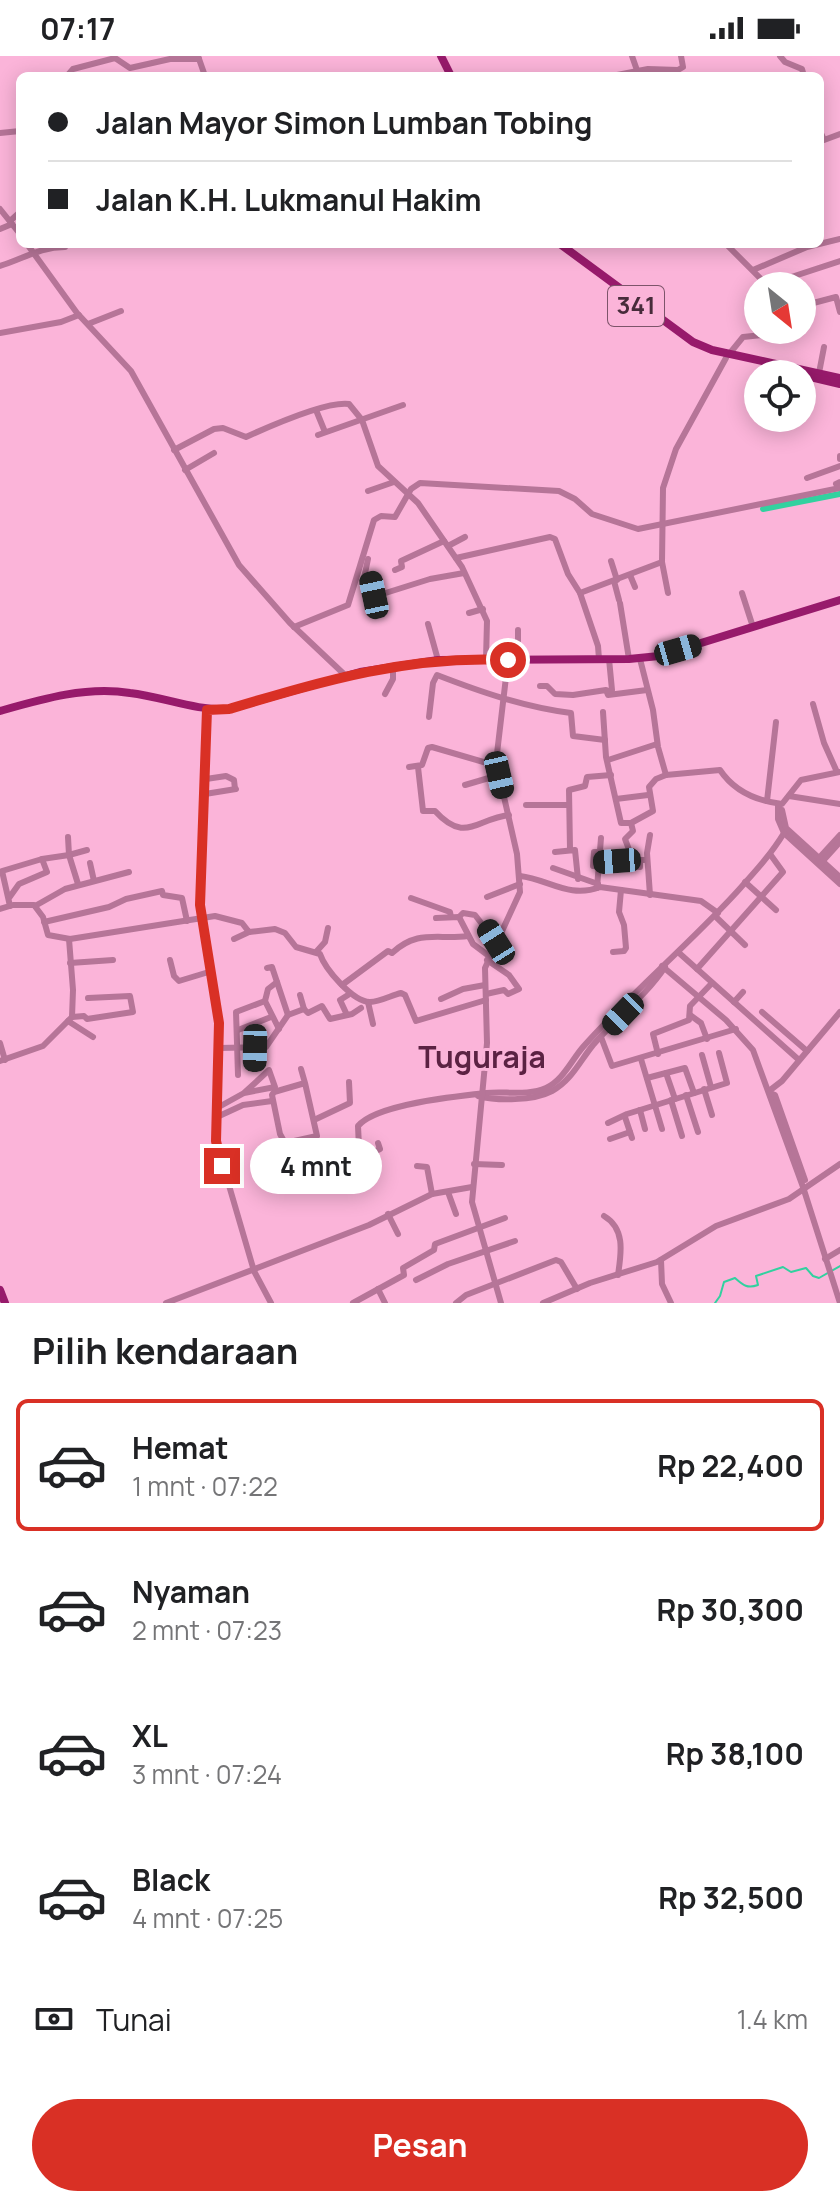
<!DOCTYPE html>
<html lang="id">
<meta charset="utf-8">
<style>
:root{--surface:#fff;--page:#f6f6f6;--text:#202124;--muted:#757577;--line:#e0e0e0;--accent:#d93025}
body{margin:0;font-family:Manrope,sans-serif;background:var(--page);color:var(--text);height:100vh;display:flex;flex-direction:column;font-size:30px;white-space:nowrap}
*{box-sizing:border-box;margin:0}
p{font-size:26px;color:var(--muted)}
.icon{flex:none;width:44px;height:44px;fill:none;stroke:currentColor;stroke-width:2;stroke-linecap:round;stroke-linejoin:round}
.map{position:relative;height:1247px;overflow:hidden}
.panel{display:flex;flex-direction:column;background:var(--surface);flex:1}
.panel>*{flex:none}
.top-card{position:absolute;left:16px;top:16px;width:808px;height:176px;border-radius:12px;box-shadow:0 4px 20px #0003;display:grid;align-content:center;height:176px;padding:0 32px;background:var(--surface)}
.needle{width:52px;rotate:150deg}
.tools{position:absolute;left:744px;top:216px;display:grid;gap:16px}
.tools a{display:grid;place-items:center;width:72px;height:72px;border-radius:50%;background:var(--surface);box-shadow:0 4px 20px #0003;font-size:40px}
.end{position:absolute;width:36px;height:36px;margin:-18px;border:10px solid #d93025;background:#fff;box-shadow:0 0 0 4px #fff}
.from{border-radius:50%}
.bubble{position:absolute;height:56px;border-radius:28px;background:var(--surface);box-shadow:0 4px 20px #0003;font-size:26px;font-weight:700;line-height:56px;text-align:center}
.car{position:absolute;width:24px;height:48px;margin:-24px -12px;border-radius:10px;box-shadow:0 0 6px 2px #0007;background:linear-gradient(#222 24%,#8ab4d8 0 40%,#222 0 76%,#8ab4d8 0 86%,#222 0)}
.top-card b{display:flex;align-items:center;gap:28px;height:76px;font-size:30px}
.top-card b+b{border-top:2px solid var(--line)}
.top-card i{width:20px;height:20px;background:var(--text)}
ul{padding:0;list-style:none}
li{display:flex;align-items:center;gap:24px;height:132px;margin:0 16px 12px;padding:0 16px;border:4px solid transparent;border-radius:12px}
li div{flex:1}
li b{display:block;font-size:30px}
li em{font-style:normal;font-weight:700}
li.current{border-color:var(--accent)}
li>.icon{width:72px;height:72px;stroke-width:1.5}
h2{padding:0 32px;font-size:36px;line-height:96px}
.pay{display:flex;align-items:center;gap:20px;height:88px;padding:0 32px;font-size:30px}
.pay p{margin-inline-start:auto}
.button{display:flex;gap:16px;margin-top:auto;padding:16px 32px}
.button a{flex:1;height:92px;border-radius:48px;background:var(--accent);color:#fff;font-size:32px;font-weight:700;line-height:92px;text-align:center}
.status{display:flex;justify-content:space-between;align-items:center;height:56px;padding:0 40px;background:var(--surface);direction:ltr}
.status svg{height:22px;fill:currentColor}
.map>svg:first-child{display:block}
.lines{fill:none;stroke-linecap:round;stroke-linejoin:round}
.stream{stroke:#31d19f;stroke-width:2}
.river{stroke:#31d19f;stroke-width:6}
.minor{stroke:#b67598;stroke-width:6}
.major{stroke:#971a6b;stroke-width:8}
.route{stroke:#d93025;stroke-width:10}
.labels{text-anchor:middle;stroke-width:6;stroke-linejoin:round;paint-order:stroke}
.shield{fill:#fbb4d9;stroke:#7d546a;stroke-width:2}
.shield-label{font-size:24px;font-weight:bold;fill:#472b3a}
.quarter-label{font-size:30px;font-weight:bold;fill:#5b2243;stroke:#fbb4d9}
</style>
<div class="status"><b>07:17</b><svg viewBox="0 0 49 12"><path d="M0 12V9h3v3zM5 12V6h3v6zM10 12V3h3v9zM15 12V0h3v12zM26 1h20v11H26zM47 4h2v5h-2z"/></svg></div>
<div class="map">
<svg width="840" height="1247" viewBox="0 0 840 1247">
<rect width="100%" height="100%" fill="#fbb4d9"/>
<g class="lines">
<path class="stream" d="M 715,1247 L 720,1240 L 724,1226 L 735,1222 C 743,1229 747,1233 758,1229 L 756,1220 L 783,1211 L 791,1216 L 806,1212 L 813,1220 L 819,1222 L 840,1210"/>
<path class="river" d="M 763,453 L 840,438"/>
<g class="minor">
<path d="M 198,0 L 205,20"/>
<path d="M 632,0 L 639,20"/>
<path d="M 780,0 L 785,6 L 802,13 L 804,20"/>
<path d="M 67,20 L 73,13 L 115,2 L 130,12 L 170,3 L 199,3"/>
<path d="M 612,20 L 648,13 L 678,14 L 683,11 L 681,0"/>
<path d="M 820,75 L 824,84 L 840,78"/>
<path d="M 0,77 L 20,75"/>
<path d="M 0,153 L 20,178"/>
<path d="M 10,165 L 20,156"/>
<path d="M 0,173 L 12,168"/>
<path d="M 27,188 L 77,257 L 131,315 L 239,509 L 290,567 L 346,620"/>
<path d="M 726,188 L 768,230"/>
<path d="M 0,210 C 23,203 40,191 65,191"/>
<path d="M 753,214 L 807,191 L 840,183"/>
<path d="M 767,229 L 840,205"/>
<path d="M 802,250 L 836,241 L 840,256"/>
<path d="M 88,268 L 121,255"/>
<path d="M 0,277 L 61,266 L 79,259"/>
<path d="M 730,297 L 743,281 L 762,279 L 769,274"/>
<path d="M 819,317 L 824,291"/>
<path d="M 316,354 L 325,376"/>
<path d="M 318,379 L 403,349"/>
<path d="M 174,394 L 214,373 L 223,372 L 246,381 C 268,371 327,345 349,348 L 362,364 L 378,410 L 418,447 L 462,511 L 487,565 L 486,603"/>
<path d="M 840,400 L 840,403"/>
<path d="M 185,414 L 214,397"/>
<path d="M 807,422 L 840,410"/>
<path d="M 836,428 L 840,426"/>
<path d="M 368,435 L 394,426"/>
<path d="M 448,490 L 465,481"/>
<path d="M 456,502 L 550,481 L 555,483 L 568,518 L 580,537 L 598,590 L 599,603"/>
<path d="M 368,503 L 364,522 L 371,522 L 376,540 L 430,523 L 464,517"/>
<path d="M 611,505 L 617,524"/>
<path d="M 662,506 L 668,537"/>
<path d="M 395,514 L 402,511 L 401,505 L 444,485"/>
<path d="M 630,519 L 635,531"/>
<path d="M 614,525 L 619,544"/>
<path d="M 580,537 L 662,506 L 663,432 L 676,393 L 726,302"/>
<path d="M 742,537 L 753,571"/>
<path d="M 620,547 L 629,603"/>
<path d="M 469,557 L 483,553"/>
<path d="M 428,568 L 438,604"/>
<path d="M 294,571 L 348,549 L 374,464 L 381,460 L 395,461 L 411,433 L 420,427 L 559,435 L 575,443 L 592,458 L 638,473 L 840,432"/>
<path d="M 518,603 L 518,574"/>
<path d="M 640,603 L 653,654 L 658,691 L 666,719 L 720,714 C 734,735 757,745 782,748 L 801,724 L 840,716"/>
<path d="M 540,630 L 547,630 L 555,638 L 573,639 L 606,634 L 608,639 L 647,634"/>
<path d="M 607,635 L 612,634 L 609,603"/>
<path d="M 385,638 L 393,623 L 393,610"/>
<path d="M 813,648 L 824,687 L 837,716"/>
<path d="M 207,654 L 200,849 L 219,967 L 216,1085 L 254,1215 L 271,1247"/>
<path d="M 603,656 L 606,701 L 621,767 L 631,767 L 653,755 L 649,731 L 656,723 L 666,719"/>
<path d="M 429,661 L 433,627 L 437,619 C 481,636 524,651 571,657 L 573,680 L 605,684"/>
<path d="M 608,704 L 657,688"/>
<path d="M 409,711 L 422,709 L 428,692 L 432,691 L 497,710"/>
<path d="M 418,711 L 423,755 L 435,755 C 465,788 476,763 509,759"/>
<path d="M 206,723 L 226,720 L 234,724 L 235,733"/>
<path d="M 465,729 L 499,719"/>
<path d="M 205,738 L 236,733"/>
<path d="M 789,740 L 840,748"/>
<path d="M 616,743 L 648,739"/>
<path d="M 767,745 L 776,666"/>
<path d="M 778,748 L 778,763 L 784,777 L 840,828"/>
<path d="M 526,749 L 569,749"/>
<path d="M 782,754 L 786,772 L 840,821"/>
<path d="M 631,767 L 633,775 L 625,783 L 633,804 L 647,804"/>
<path d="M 650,779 L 647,797 L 650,839"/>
<path d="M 68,781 L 69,799 L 87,794"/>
<path d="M 570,793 L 569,734 L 585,730 L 587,721 L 611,719"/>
<path d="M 555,796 L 575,794 L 578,823"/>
<path d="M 819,802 L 840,779"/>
<path d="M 42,803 L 69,799 L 78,828"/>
<path d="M 601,806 L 633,804"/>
<path d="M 90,807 L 94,825"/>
<path d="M 821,807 L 840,786"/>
<path d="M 593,810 L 594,796 L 601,796"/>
<path d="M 601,811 L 640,811 L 640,804"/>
<path d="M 553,812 L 598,828"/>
<path d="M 520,820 C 548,823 569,843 600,831 L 701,845 L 718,857"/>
<path d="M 745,826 L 776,854"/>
<path d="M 597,832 L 601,782"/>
<path d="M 487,841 L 520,828"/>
<path d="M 9,842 L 19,828 L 47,816 L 42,803 L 2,815 L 10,850"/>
<path d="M 411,842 L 450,856 L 451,861"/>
<path d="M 35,850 L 65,833 L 129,816"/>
<path d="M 0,853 L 13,849 L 34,849 L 43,861 L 48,879 L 70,883 L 215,860 L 242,867 L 249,876 L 275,873 L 285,877 L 296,891 L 320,898 C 325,913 353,946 370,946 C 380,946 392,939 401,937 L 405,939 L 416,965 L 486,944"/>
<path d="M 715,860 L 745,889"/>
<path d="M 459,861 L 463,857 L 475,859 L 496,886"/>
<path d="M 436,862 L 459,861 L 473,888 L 489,900"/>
<path d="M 44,866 L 109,851 L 126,843 L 162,835 L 163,839 L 182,842 L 187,865"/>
<path d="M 234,883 L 249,876"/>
<path d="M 316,896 L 325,886 L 328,872"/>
<path d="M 613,896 L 624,895 L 626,892 L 624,869 L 619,856 L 621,834"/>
<path d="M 678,896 L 799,1004"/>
<path d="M 170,904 L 174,920 L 179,925 L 212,915"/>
<path d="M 70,907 L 113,904"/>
<path d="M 662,910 L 726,964 L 753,994 L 803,1131 L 840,1247"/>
<path d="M 267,912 L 272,911 L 288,959"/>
<path d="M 697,913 L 783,816 L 770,798"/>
<path d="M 342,929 L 388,895 L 392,897 C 418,873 437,884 468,880"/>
<path d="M 486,938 L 504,934 L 508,938 L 519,933 L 509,919 L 487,904"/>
<path d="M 441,943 L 463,933 L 485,929"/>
<path d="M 265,945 L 268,933 L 277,926"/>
<path d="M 368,946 L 373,968"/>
<path d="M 734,946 L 743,936"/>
<path d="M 304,953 L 308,957 L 322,950 L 330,963 L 352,958 L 361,952"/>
<path d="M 762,956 L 807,995"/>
<path d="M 347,959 L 340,944 L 348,939"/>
<path d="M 690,959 L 701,967 L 707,983"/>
<path d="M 72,961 L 84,960 L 87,963 L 133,956 L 130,940 L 88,942"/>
<path d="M 68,965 L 93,981"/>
<path d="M 238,974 L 271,961"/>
<path d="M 601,981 L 612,1010 L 736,973"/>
<path d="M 0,987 L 5,1004"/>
<path d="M 219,992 L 266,991 L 288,959 L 304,953 L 300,939"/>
<path d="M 658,998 L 653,978 L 689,964 L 690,950 L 712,927"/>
<path d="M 702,999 L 711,1031"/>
<path d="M 641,1003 L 662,1073"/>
<path d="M 0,1005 L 43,990 L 72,961 L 73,934 L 69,883"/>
<path d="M 254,1010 L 255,992"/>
<path d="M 301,1013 L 305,1027 L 274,1036 L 272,1039 L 280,1078 L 285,1087 L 317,1080 L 305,1027"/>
<path d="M 666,1017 L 675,1043"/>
<path d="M 238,1019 L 236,956 L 265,945 L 279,973"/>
<path d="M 647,1022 L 685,1012 L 694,1037"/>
<path d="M 704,1033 L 712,1059"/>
<path d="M 769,1035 L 782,1025 L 840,956"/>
<path d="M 770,1037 L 775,1039 L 805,1124"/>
<path d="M 686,1039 L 698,1076"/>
<path d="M 478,1040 C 497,1045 533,1045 552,1035 C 571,1025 580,1005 593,989 C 616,962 645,941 665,911"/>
<path d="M 671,1044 L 682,1080"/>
<path d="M 217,1052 L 244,1037 L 275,1031 L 269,1014 L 244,1037"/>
<path d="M 640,1054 L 645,1073"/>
<path d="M 217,1061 L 243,1049 L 272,1045"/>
<path d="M 625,1061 L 632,1082"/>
<path d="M 314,1064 L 350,1047 L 349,1026"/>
<path d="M 608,1067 L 627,1058 L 727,1027 L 719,997"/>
<path d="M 610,1083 L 630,1076"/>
<path d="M 378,1087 L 380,1093 L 368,1099 L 364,1098 L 359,1091 L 358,1070 C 376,1048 457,1040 486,1037 C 505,1035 528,1040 546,1032 C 563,1024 571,1005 583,991 C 630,938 685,892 734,839 C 752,819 770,800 784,777"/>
<path d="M 474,1108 L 502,1109"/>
<path d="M 417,1110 L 427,1111 L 432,1138"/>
<path d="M 448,1136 L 456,1158"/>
<path d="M 388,1158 L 398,1178"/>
<path d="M 604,1160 C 626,1173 621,1198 618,1219"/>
<path d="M 825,1203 L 840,1194"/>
<path d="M 661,1204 L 662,1228 L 671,1247"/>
<path d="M 416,1224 L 448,1208 L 515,1185"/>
<path d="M 378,1233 L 385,1247"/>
<path d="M 166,1247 L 369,1169 L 432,1138 L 472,1131"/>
<path d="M 353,1247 L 404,1219 L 403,1212 L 434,1194 L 435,1188 L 505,1162"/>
<path d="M 456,1247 L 466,1239 L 556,1204 L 561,1206 L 577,1233"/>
<path d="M 501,1247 L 472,1146 L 487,987 L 485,912 L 520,836 L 517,798 L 496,706 L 508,604"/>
<path d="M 543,1247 L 590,1227 L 657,1206 L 716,1170 L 789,1143 L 840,1108"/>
</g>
<g class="major">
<path d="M 441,0 L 451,20"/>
<path d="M 560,188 L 693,286 L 712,294 L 840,322"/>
<path d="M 802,319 L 840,328"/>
<path d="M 0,655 C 42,643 86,630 130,637 C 164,641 195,655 229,653 L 360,616 L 438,604 L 629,603 L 659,600 L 840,544"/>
<path d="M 0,1234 L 5,1247"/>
</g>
</g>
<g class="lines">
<path class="route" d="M 222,1110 L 216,1085 L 219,967 L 200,849 L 207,654 L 229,653 C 323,625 409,599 508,604"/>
</g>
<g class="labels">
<rect class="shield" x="608" y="230" width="56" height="40" rx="6"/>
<g class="shield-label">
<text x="636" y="258">341</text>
</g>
<g class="quarter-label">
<text x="482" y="1012">Tuguraja</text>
</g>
</g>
</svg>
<div class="tools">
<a><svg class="needle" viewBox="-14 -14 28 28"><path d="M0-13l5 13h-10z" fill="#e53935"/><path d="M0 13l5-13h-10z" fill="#757577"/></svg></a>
<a><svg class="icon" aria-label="locate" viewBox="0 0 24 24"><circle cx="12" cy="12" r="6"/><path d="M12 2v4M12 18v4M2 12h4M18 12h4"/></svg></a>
</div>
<i class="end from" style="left:508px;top:604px"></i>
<i class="end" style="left:222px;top:1110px"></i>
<div class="bubble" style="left:250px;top:1082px;width:132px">4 mnt</div>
<i class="car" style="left:374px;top:539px;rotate:348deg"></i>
<i class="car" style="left:678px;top:594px;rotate:74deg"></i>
<i class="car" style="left:499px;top:719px;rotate:167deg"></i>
<i class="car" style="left:617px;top:805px;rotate:266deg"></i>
<i class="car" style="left:496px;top:886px;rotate:328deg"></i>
<i class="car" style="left:623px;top:958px;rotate:224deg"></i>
<i class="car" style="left:255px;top:992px;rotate:181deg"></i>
<div class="top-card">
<b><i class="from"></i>Jalan Mayor Simon Lumban Tobing</b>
<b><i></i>Jalan K.H. Lukmanul Hakim</b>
</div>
</div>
<section class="panel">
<h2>Pilih kendaraan</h2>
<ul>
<li class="current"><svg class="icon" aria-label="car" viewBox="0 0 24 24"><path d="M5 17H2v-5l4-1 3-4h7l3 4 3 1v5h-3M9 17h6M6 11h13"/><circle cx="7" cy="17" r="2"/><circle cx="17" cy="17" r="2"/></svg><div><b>Hemat</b><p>1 mnt · 07:22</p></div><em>Rp 22,400</em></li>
<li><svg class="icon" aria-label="car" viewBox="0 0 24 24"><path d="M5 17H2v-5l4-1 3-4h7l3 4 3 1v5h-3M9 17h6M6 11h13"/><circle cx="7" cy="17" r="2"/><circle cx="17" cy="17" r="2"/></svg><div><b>Nyaman</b><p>2 mnt · 07:23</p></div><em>Rp 30,300</em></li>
<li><svg class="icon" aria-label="car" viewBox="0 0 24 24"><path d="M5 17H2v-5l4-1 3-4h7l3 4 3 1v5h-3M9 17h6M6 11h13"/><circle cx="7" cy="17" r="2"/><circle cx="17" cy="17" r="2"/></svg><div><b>XL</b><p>3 mnt · 07:24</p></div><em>Rp 38,100</em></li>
<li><svg class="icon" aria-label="car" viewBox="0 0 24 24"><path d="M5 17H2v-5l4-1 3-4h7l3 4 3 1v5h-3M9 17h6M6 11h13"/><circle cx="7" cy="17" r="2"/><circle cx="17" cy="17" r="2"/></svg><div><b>Black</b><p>4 mnt · 07:25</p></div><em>Rp 32,500</em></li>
</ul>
<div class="pay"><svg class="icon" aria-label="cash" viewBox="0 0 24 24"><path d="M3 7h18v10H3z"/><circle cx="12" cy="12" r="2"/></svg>Tunai<p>1.4 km</p></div>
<div class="button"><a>Pesan</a></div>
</section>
